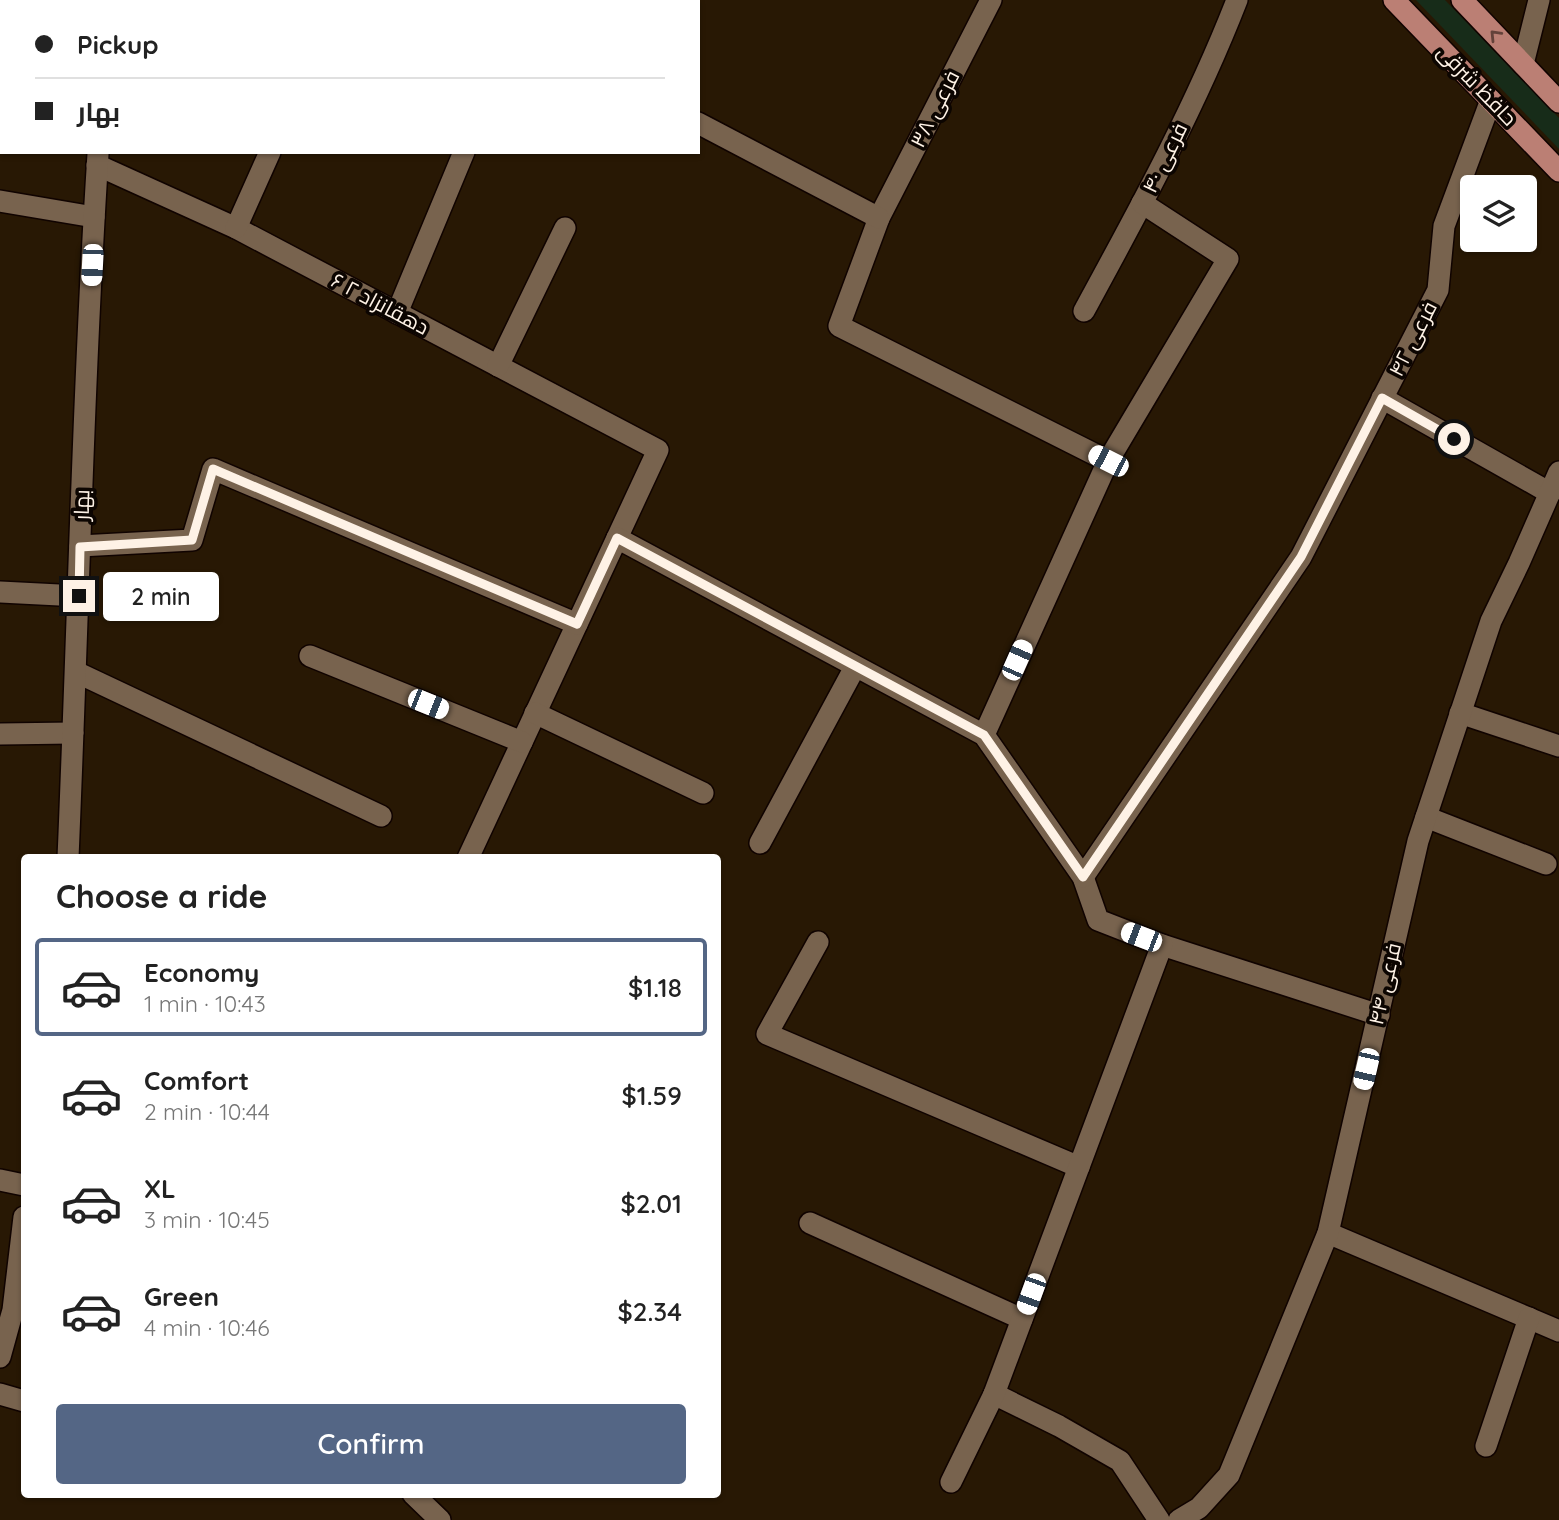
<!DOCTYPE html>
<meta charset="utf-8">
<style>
:root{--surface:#fff;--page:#f2f2f2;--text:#222;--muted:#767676;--line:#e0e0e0;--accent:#546685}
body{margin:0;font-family:Quicksand,Cairo,sans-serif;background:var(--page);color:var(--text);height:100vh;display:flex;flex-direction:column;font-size:26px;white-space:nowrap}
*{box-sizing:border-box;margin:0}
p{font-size:23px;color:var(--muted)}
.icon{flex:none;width:38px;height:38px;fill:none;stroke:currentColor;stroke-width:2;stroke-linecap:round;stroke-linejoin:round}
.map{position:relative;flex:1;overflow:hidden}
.panel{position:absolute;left:21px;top:854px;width:700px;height:644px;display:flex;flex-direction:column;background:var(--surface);border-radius:7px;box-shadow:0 2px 5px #0004}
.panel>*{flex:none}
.banner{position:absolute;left:0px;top:0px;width:700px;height:154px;box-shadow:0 2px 5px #0004;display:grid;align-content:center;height:154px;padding:0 35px;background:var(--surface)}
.buttons{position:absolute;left:1460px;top:175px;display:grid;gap:14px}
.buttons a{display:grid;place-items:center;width:77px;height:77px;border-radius:7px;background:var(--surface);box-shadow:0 2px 5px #0004;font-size:35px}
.end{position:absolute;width:32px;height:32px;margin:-16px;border:9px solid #fef2e6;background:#111;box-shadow:0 0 0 4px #111}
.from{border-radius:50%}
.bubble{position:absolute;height:49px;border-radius:7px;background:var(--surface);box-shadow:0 2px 5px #0004;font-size:23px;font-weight:600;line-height:49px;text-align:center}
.car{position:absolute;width:21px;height:42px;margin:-21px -10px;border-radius:9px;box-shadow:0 0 5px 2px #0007;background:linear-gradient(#fff 24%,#345 0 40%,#fff 0 76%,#345 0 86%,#fff 0)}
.banner b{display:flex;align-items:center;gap:24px;height:66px;font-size:26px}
.banner b+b{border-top:2px solid var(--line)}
.banner i{width:18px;height:18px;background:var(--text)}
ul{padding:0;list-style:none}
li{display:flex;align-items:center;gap:21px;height:98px;margin:0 14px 10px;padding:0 21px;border:4px solid transparent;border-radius:7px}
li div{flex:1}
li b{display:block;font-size:26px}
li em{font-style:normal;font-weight:600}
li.selected{border-color:var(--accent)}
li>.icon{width:63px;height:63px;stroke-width:1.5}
h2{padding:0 35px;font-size:32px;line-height:84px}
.button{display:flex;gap:14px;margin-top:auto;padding:14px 35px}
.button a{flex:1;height:80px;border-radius:7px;background:var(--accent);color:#fff;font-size:28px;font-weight:600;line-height:80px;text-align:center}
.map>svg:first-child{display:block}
.green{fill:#172c19}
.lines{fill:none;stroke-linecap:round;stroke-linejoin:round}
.minor-casing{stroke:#100300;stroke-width:24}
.major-casing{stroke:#100300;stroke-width:24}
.minor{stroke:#78634e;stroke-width:21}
.major{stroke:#bb7f74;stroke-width:21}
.oneway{stroke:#64423a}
.route{stroke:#fef2e6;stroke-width:9}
.labels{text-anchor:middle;stroke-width:7;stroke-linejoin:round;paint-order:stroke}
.street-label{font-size:21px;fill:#fef2e6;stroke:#0c0501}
</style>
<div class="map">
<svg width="1559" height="1520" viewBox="0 0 1559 1520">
<rect width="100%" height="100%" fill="#281804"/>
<path class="green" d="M 1416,0 L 1445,0 L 1559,118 L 1559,149 Z"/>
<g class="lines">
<g class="minor-casing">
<g id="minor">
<path d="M 408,0 L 411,2"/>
<path d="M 991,0 L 879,218 L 839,326 L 1108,461"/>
<path d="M 112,2 L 112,0"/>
<path d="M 337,2 L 338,0"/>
<path d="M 1523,64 L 1539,0"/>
<path d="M 698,123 L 879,218"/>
<path d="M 97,165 L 236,228 L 658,450 L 468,858"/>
<path d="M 0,201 L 94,217"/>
<path d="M 236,228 L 270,152"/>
<path d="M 1084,311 C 1139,210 1195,108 1237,0"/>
<path d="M 397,313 L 464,152"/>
<path d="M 498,366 L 565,228"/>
<path d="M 1382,398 L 1550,493"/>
<path d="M 617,538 L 984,735 L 1083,877 L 1098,920 L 1162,945 L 1379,1015"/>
<path d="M 80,546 L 192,540 L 213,469 L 577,624"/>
<path d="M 0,592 L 79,596"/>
<path d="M 310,656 L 522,742"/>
<path d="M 76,672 L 381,816"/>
<path d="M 535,713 L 703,793"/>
<path d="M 1460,713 L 1559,746"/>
<path d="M 0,734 L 73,733"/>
<path d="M 984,735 L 1108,461 L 1228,259 L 1142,203"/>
<path d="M 1426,817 L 1546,864"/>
<path d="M 760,843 L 855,667"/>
<path d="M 68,858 C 78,623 83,388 98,154"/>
<path d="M 1083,877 L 1301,557 L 1438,290 L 1444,226 L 1491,100"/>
<path d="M 818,942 L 767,1034 L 1079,1167"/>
<path d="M 0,1180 L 24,1185"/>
<path d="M 810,1223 L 1022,1319"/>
<path d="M 1328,1233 L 1559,1331"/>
<path d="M 0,1357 L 13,1310 L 24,1217"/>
<path d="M 0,1394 L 24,1401"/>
<path d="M 994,1394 L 1059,1426 L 1120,1461 L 1159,1520"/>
<path d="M 1486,1446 L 1529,1318"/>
<path d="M 951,1482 L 994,1394 L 1162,945"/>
<path d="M 413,1494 L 440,1520"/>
<path d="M 1179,1520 L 1199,1508 L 1229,1475 L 1328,1233 L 1418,841 L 1491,621 L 1519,563 L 1559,472"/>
</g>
</g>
<g class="major-casing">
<g id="major">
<path d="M 1394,0 L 1559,171"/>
<path d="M 1462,0 L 1559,102"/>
</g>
</g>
<use href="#minor" class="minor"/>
<use href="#major" class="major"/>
</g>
<defs><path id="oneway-chevron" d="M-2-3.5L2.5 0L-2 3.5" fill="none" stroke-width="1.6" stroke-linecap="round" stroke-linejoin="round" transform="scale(1.75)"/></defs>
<use class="oneway" href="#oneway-chevron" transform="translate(1495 35) rotate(-134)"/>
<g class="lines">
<path class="route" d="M 79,596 L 80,547 L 192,540 L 213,469 L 577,624 L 617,538 L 984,735 L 1083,877 L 1301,557 L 1382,398 L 1454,439"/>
</g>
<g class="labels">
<g class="street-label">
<text transform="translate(1477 85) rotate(46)" y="7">حافظ شرقی</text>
<text transform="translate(935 109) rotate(-63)" y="7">فرعی ۳۸</text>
<text transform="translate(1165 158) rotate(-64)" y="7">فرعی ۴۰</text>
<text transform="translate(380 304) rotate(28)" y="7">۶ دهقانزاد ۲</text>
<text transform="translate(1413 339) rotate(-63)" y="7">فرعی ۴۲</text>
<text transform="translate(82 505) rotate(-88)" y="7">بهار</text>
<text transform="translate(1385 984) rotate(-77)" y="7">فرعی ۴۴</text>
</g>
</g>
</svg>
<div class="buttons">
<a><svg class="icon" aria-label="layers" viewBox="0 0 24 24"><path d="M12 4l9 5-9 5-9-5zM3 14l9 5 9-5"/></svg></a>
</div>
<i class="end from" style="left:1454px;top:439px"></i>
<i class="end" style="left:79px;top:596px"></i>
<div class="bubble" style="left:103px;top:572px;width:116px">2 min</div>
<i class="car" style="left:92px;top:265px;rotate:183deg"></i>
<i class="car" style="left:1108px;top:461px;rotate:297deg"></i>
<i class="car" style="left:1017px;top:660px;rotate:24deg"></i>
<i class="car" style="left:428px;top:704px;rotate:112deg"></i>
<i class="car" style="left:1141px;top:937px;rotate:291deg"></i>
<i class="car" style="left:1366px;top:1069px;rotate:193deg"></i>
<i class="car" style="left:1031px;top:1294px;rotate:200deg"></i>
<div class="banner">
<b><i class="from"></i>Pickup</b>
<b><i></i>بهار</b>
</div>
<section class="panel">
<h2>Choose a ride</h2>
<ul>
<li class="selected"><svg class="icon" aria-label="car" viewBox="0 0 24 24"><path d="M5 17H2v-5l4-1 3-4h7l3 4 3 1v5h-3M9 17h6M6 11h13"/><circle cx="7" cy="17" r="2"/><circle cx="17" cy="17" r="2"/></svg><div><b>Economy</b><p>1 min · 10:43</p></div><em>$1.18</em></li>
<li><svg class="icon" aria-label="car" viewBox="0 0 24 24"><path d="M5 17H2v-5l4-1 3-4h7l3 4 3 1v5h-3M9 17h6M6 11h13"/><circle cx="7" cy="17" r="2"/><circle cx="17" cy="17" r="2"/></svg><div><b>Comfort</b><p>2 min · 10:44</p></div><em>$1.59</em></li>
<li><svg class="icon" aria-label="car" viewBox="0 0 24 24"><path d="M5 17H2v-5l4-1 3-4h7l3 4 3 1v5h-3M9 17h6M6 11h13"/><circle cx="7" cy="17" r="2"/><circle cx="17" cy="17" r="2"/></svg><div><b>XL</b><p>3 min · 10:45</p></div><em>$2.01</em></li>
<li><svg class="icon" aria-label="car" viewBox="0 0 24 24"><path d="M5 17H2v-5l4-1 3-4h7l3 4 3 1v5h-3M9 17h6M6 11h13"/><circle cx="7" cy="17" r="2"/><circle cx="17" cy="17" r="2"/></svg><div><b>Green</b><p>4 min · 10:46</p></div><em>$2.34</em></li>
</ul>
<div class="button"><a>Confirm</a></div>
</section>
</div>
